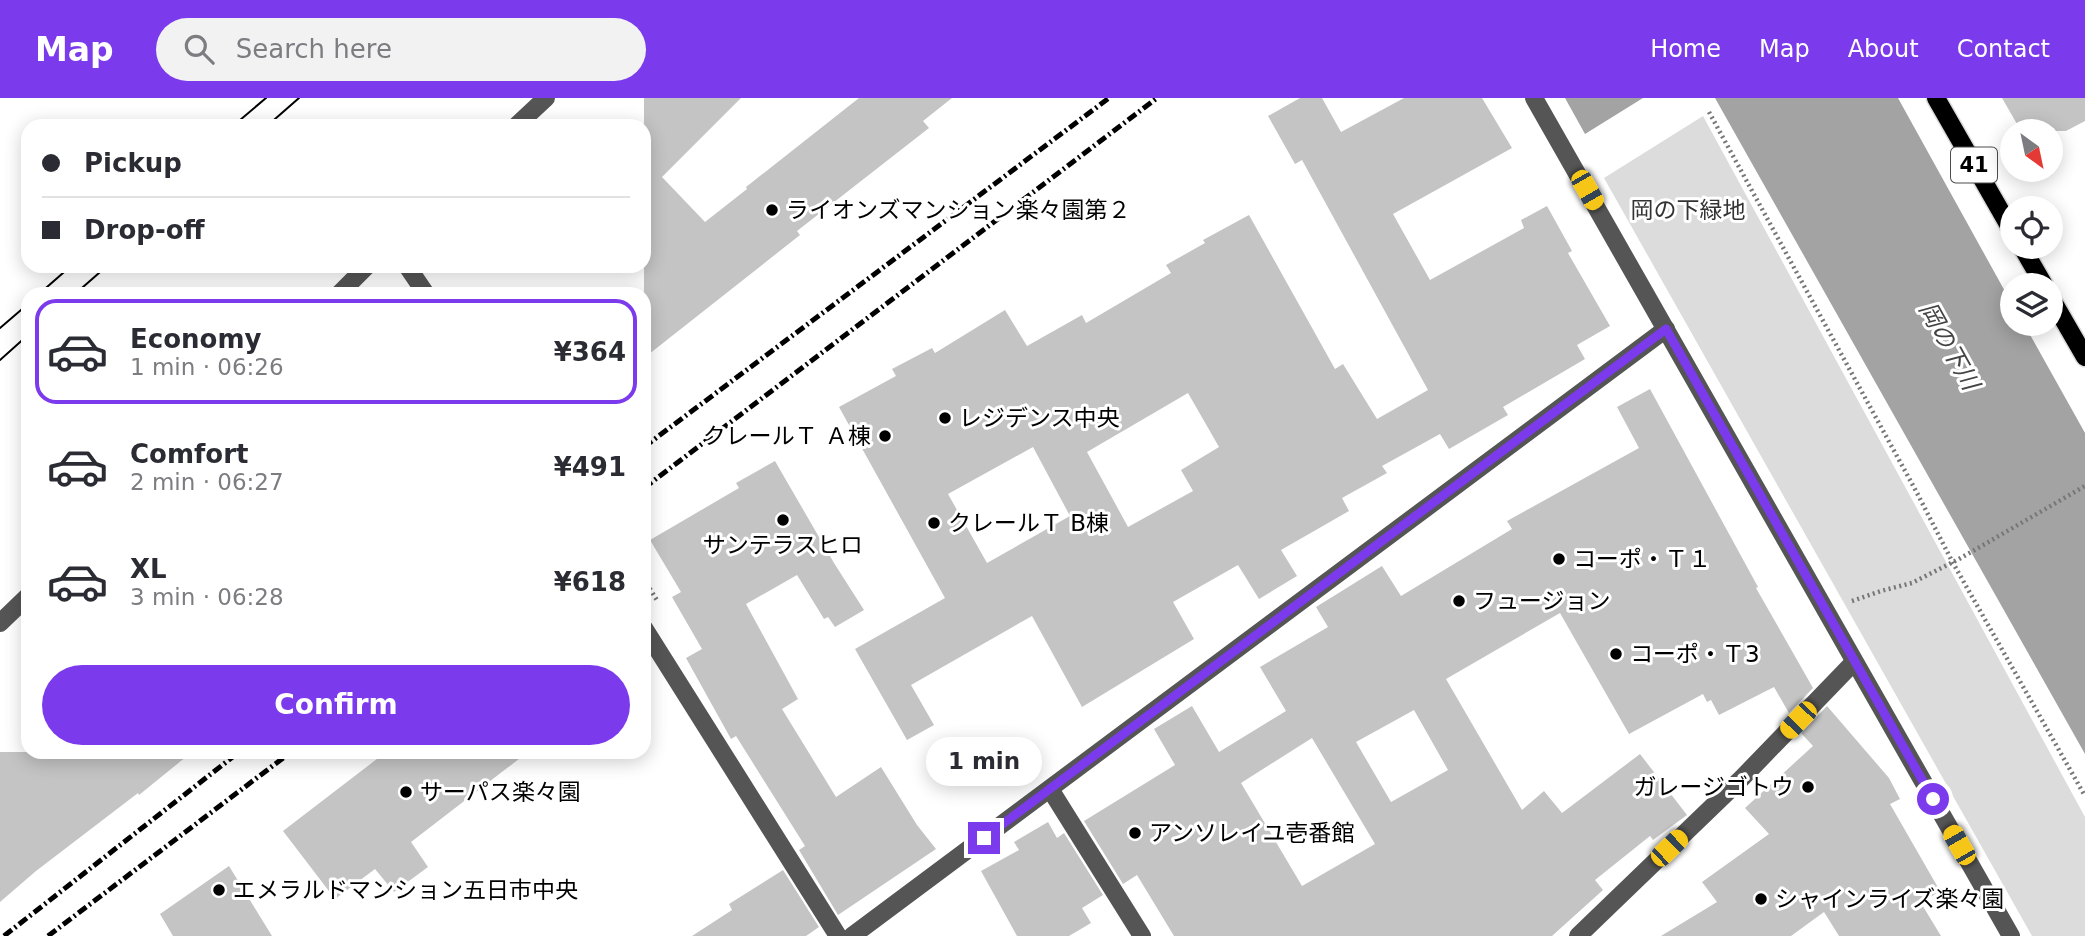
<!DOCTYPE html>
<meta charset="utf-8">
<style>
:root{--surface:#fff;--page:#f2f2f3;--text:#2b2b33;--muted:#7c7c81;--line:#e1e1e2;--accent:#7c3aed}
body{margin:0;font-family:"DejaVu Sans","Noto Sans JP",sans-serif;background:var(--page);color:var(--text);height:100vh;display:flex;flex-direction:column;font-size:26px;white-space:nowrap}
*{box-sizing:border-box;margin:0}
p{font-size:23px;color:var(--muted)}
.icon{flex:none;width:38px;height:38px;fill:none;stroke:currentColor;stroke-width:2;stroke-linecap:round;stroke-linejoin:round}
.map{position:relative;flex:1;overflow:hidden}
.panel{position:absolute;left:21px;top:189px;width:630px;height:472px;display:flex;flex-direction:column;background:var(--surface);border-radius:21px;box-shadow:0 4px 18px #0003}
.panel>*{flex:none}
.banner{position:absolute;left:21px;top:21px;width:630px;height:154px;border-radius:21px;box-shadow:0 4px 18px #0003;display:grid;align-content:center;height:154px;padding:0 21px;background:var(--surface)}
.needle{width:46px;rotate:147deg}
.controls{position:absolute;left:2000px;top:21px;display:grid;gap:14px}
.controls a{display:grid;place-items:center;width:63px;height:63px;border-radius:50%;background:var(--surface);box-shadow:0 4px 18px #0003;font-size:35px}
.end{position:absolute;width:32px;height:32px;margin:-16px;border:9px solid #7c3aed;background:#fff;box-shadow:0 0 0 4px #fff}
.from{border-radius:50%}
.bubble{position:absolute;height:49px;border-radius:24px;background:var(--surface);box-shadow:0 4px 18px #0003;font-size:23px;font-weight:600;line-height:49px;text-align:center}
.car{position:absolute;width:21px;height:42px;margin:-21px -10px;border-radius:9px;box-shadow:0 0 5px 2px #0007;background:linear-gradient(#f5c518 24%,#345 0 40%,#f5c518 0 76%,#345 0 86%,#f5c518 0)}
.banner b{display:flex;align-items:center;gap:24px;height:66px;font-size:26px}
.banner b+b{border-top:2px solid var(--line)}
.banner i{width:18px;height:18px;background:var(--text)}
ul{padding:12px 0 0;list-style:none}
li{display:flex;align-items:center;gap:21px;height:105px;margin:0 14px 10px;padding:0 7px;border:4px solid transparent;border-radius:21px}
li div{flex:1}
li b{display:block;font-size:26px}
li em{font-style:normal;font-weight:600}
li.active{border-color:var(--accent)}
li>.icon{width:63px;height:63px;stroke-width:1.5}
.primary-button{display:flex;gap:14px;margin-top:auto;padding:14px 21px}
.primary-button a{flex:1;height:80px;border-radius:42px;background:var(--accent);color:#fff;font-size:28px;font-weight:600;line-height:80px;text-align:center}
header{display:flex;align-items:center;gap:42px;box-sizing:border-box;height:98px;padding:0 35px;background:var(--accent);color:#fff}
header strong{font-size:33px}
nav{display:flex;gap:38px;margin-inline-start:auto;font-size:24px}
.search{width:490px;height:63px;background:var(--page);display:flex;align-items:center;gap:18px;box-sizing:border-box;padding:0 24px;border-radius:38px;color:var(--muted);font-size:26px}
.map>svg:first-child{display:block}
.green{fill:#dcdcdc}
.water{fill:#a3a3a3}
.building{fill:#c4c4c4;fill-rule:evenodd}
.lines{fill:none;stroke-linecap:round;stroke-linejoin:round}
.major-casing{stroke:#dbdbdb;stroke-width:21}
.path{stroke:#777;stroke-width:4.5;stroke-dasharray:2 3.5;stroke-linecap:butt}
.minor{stroke:#555;stroke-width:18}
.major{stroke:#000;stroke-width:18}
.tram{stroke:#000;stroke-width:2}
.rail{stroke:#000;stroke-width:5;stroke-dasharray:10 3.5 2 3.5;stroke-linecap:butt}
.route{stroke:#7c3aed;stroke-width:9}
.poi-dot{fill:#000;stroke:#fff;stroke-width:2.5}
.labels{text-anchor:middle;stroke-width:6;stroke-linejoin:round;paint-order:stroke}
.shield{fill:#fff;stroke:#4c4c4c;stroke-width:2}
.shield-label{font-size:21px;font-weight:bold;fill:#000}
.poi-label{font-size:23px;fill:#000;stroke:#fff;text-anchor:start}
.park-label{font-size:23px;fill:#333;stroke:#fff}
.water-label{font-size:24px;font-style:italic;fill:#444;stroke:#fff}
</style>
<header>
<strong>Map</strong>
<div class="search"><svg class="icon" aria-label="search" viewBox="0 0 24 24"><circle cx="10" cy="10" r="6"/><path d="M15 15l6 6"/></svg>Search here</div>
<nav><a>Home</a><a>Map</a><a>About</a><a>Contact</a></nav>
</header>
<div class="map">
<svg width="2085" height="838" viewBox="0 0 2085 838">
<rect width="100%" height="100%" fill="#fff"/>
<path class="green" d="M 1703,18 L 2085,719 L 2085,838 L 2032,838 L 1604,80 Z"/>
<g class="water">
<path d="M 1565,0 L 1643,0 L 1585,36 Z"/>
<path d="M 1715,0 L 1898,0 L 2012,206 L 2012,226 L 2024,226 L 2085,335 L 2085,656 Z"/>
</g>
<g class="building">
<path d="M 644,0 L 741,0 L 662,79 L 705,124 L 747,91 L 746,89 L 859,0 L 952,0 L 923,23 L 929,30 L 797,133 L 800,137 L 644,260 Z"/>
<path d="M 1300,0 L 1322,0 L 1341,34 L 1404,0 L 1482,0 L 1512,50 L 1393,116 L 1430,182 L 1524,130 L 1521,122 L 1547,108 L 1572,153 L 1568,155 L 1610,228 L 1577,247 L 1585,261 L 1503,309 L 1508,317 L 1449,351 L 1440,336 L 1382,368 L 1387,375 L 1342,400 L 1349,413 L 1281,452 L 1297,478 L 1259,501 L 1238,467 L 1173,504 L 1194,541 L 1082,609 L 1032,518 L 911,587 L 934,627 L 907,642 L 855,551 L 945,500 L 839,309 L 896,278 L 892,271 L 932,250 L 935,255 L 1005,212 L 1027,248 L 1082,217 L 1086,225 L 1171,175 L 1166,167 L 1205,145 L 1203,142 L 1249,117 L 1335,271 L 1343,266 L 1377,321 L 1428,292 L 1302,62 L 1295,66 L 1268,18 ZM 1188,295 L 1219,349 L 1181,372 L 1193,393 L 1128,429 L 1087,354 ZM 1033,349 L 1070,418 L 987,465 L 948,396 Z"/>
<path d="M 2002,0 L 2085,0 L 2085,23 L 2066,33 L 2021,33 Z"/>
<path d="M 1650,291 L 1758,489 L 1756,490 L 1813,590 L 1789,615 L 1774,589 L 1719,617 L 1711,602 L 1707,604 L 1703,596 L 1629,636 L 1560,515 L 1446,581 L 1522,712 L 1544,693 L 1562,715 L 1640,656 L 1687,717 L 1653,742 L 1650,738 L 1595,782 L 1603,792 L 1552,838 L 1174,838 L 1137,777 L 1123,786 L 1084,723 L 1175,667 L 1154,631 L 1192,608 L 1219,654 L 1286,613 L 1260,569 L 1328,529 L 1316,509 L 1382,468 L 1401,498 L 1512,431 L 1507,423 L 1639,350 L 1617,309 ZM 1414,612 L 1448,672 L 1391,704 L 1356,644 ZM 1312,640 L 1375,746 L 1302,788 L 1241,685 Z"/>
<path d="M 775,363 L 834,465 L 864,512 L 835,529 L 828,519 L 824,521 L 797,477 L 746,506 L 798,601 L 782,611 L 836,699 L 881,669 L 917,727 L 936,751 L 838,817 L 799,752 L 805,748 L 736,638 L 731,641 L 686,560 L 702,551 L 672,499 L 681,494 L 650,442 L 739,390 L 736,385 Z"/>
<path d="M 1827,608 L 1889,680 L 1900,701 L 1890,706 L 1940,793 L 1921,805 L 1941,838 L 1839,838 L 1824,814 L 1791,838 L 1661,838 L 1717,804 L 1702,784 L 1769,736 L 1745,710 L 1813,648 L 1801,635 Z"/>
<path d="M 0,654 L 192,654 L 139,697 L 138,695 L 36,773 L 0,804 Z"/>
<path d="M 386,654 L 528,654 L 411,744 L 428,769 L 394,794 L 375,771 L 335,801 L 283,733 Z"/>
<path d="M 1048,724 L 1057,740 L 1064,735 L 1103,797 L 1082,810 L 1091,825 L 1069,838 L 1017,838 L 981,773 L 1019,752 L 1014,744 Z"/>
<path d="M 229,768 L 272,838 L 173,838 L 160,816 Z"/>
<path d="M 783,772 L 819,829 L 806,838 L 692,838 L 732,812 L 729,806 Z"/>
</g>
<g class="lines">
<g class="major-casing">
<g id="major">
<path d="M 1936,0 L 2012,133"/>
<path d="M 2022,149 L 2044,187"/>
<path d="M 2051,200 L 2085,259"/>
</g>
</g>
<g class="path">
<path d="M 1709,14 L 1916,393 L 1953,465 L 2085,698"/>
<path d="M 644,481 L 658,504"/>
<path d="M 1852,503 L 1881,493 L 1912,485 L 1959,461 L 2085,388"/>
</g>
<g class="minor">
<path d="M 1534,0 L 2011,838"/>
<path d="M 516,28 L 546,0"/>
<path d="M 407,168 L 426,196"/>
<path d="M 339,196 L 367,168"/>
<path d="M 0,525 L 28,498"/>
<path d="M 644,530 L 838,838"/>
<path d="M 1050,691 L 1142,838"/>
<path d="M 852,838 L 1666,231"/>
<path d="M 1578,838 L 1742,680 L 1854,564"/>
</g>
<use href="#major" class="major"/>
<g class="tram">
<path d="M 233,28 L 266,0"/>
<path d="M 267,28 L 299,0"/>
<path d="M 39,196 L 71,168"/>
<path d="M 75,196 L 107,168"/>
<path d="M 0,230 L 28,206"/>
<path d="M 0,262 L 28,237"/>
</g>
<g class="rail">
<path d="M 644,349 L 1109,0"/>
<path d="M 644,390 L 1157,0"/>
<path d="M 4,838 L 239,654"/>
<path d="M 48,838 L 291,654"/>
</g>
</g>
<g class="lines">
<path class="route" d="M 984,740 L 1666,231 L 1933,701"/>
</g>
<g class="poi-dot">
<circle cx="772" cy="112" r="7"/>
<circle cx="945" cy="320" r="7"/>
<circle cx="885" cy="338" r="7"/>
<circle cx="783" cy="422" r="7"/>
<circle cx="934" cy="425" r="7"/>
<circle cx="1559" cy="461" r="7"/>
<circle cx="1459" cy="503" r="7"/>
<circle cx="1616" cy="556" r="7"/>
<circle cx="1808" cy="689" r="7"/>
<circle cx="406" cy="694" r="7"/>
<circle cx="1135" cy="735" r="7"/>
<circle cx="219" cy="792" r="7"/>
<circle cx="1761" cy="801" r="7"/>
</g>
<g class="labels">
<rect class="shield" x="1951" y="49.5" width="46" height="35" rx="5"/>
<g class="shield-label">
<text x="1974" y="74">41</text>
</g>
<g class="poi-label">
<text x="786" y="120">ライオンズマンション楽々園第２</text>
<text x="959" y="328">レジデンス中央</text>
<text x="871" y="346" text-anchor="end">クレールＴ Ａ棟</text>
<text x="948" y="433">クレールＴ B棟</text>
<text x="783" y="455" text-anchor="middle">サンテラスヒロ</text>
<text x="1573" y="469">コーポ・Ｔ１</text>
<text x="1473" y="511">フュージョン</text>
<text x="1630" y="564">コーポ・Ｔ3</text>
<text x="1794" y="697" text-anchor="end">ガレージゴトウ</text>
<text x="420" y="702">サーパス楽々園</text>
<text x="1149" y="743">アンソレイユ壱番館</text>
<text x="233" y="800">エメラルドマンション五日市中央</text>
<text x="1775" y="809">シャインライズ楽々園</text>
</g>
<g class="park-label">
<text x="1688" y="120">岡の下緑地</text>
</g>
<g class="water-label">
<text transform="translate(1949 248) rotate(61)" y="8">岡の下川</text>
</g>
</g>
</svg>
<div class="controls">
<a><svg class="needle" viewBox="-14 -14 28 28"><path d="M0-13l5 13h-10z" fill="#e53935"/><path d="M0 13l5-13h-10z" fill="#7c7c81"/></svg></a>
<a><svg class="icon" aria-label="locate" viewBox="0 0 24 24"><circle cx="12" cy="12" r="6"/><path d="M12 2v4M12 18v4M2 12h4M18 12h4"/></svg></a>
<a><svg class="icon" aria-label="layers" viewBox="0 0 24 24"><path d="M12 4l9 5-9 5-9-5zM3 14l9 5 9-5"/></svg></a>
</div>
<i class="end from" style="left:1933px;top:701px"></i>
<i class="end" style="left:984px;top:740px"></i>
<div class="bubble" style="left:926px;top:639px;width:116px">1 min</div>
<i class="car" style="left:1587px;top:92px;rotate:150deg"></i>
<i class="car" style="left:1798px;top:622px;rotate:224deg"></i>
<i class="car" style="left:1959px;top:747px;rotate:330deg"></i>
<i class="car" style="left:1669px;top:750px;rotate:46deg"></i>
<div class="banner">
<b><i class="from"></i>Pickup</b>
<b><i></i>Drop-off</b>
</div>
<section class="panel">
<ul>
<li class="active"><svg class="icon" aria-label="car" viewBox="0 0 24 24"><path d="M5 17H2v-5l4-1 3-4h7l3 4 3 1v5h-3M9 17h6M6 11h13"/><circle cx="7" cy="17" r="2"/><circle cx="17" cy="17" r="2"/></svg><div><b>Economy</b><p>1 min · 06:26</p></div><em>¥364</em></li>
<li><svg class="icon" aria-label="car" viewBox="0 0 24 24"><path d="M5 17H2v-5l4-1 3-4h7l3 4 3 1v5h-3M9 17h6M6 11h13"/><circle cx="7" cy="17" r="2"/><circle cx="17" cy="17" r="2"/></svg><div><b>Comfort</b><p>2 min · 06:27</p></div><em>¥491</em></li>
<li><svg class="icon" aria-label="car" viewBox="0 0 24 24"><path d="M5 17H2v-5l4-1 3-4h7l3 4 3 1v5h-3M9 17h6M6 11h13"/><circle cx="7" cy="17" r="2"/><circle cx="17" cy="17" r="2"/></svg><div><b>XL</b><p>3 min · 06:28</p></div><em>¥618</em></li>
</ul>
<div class="primary-button"><a>Confirm</a></div>
</section>
</div>
